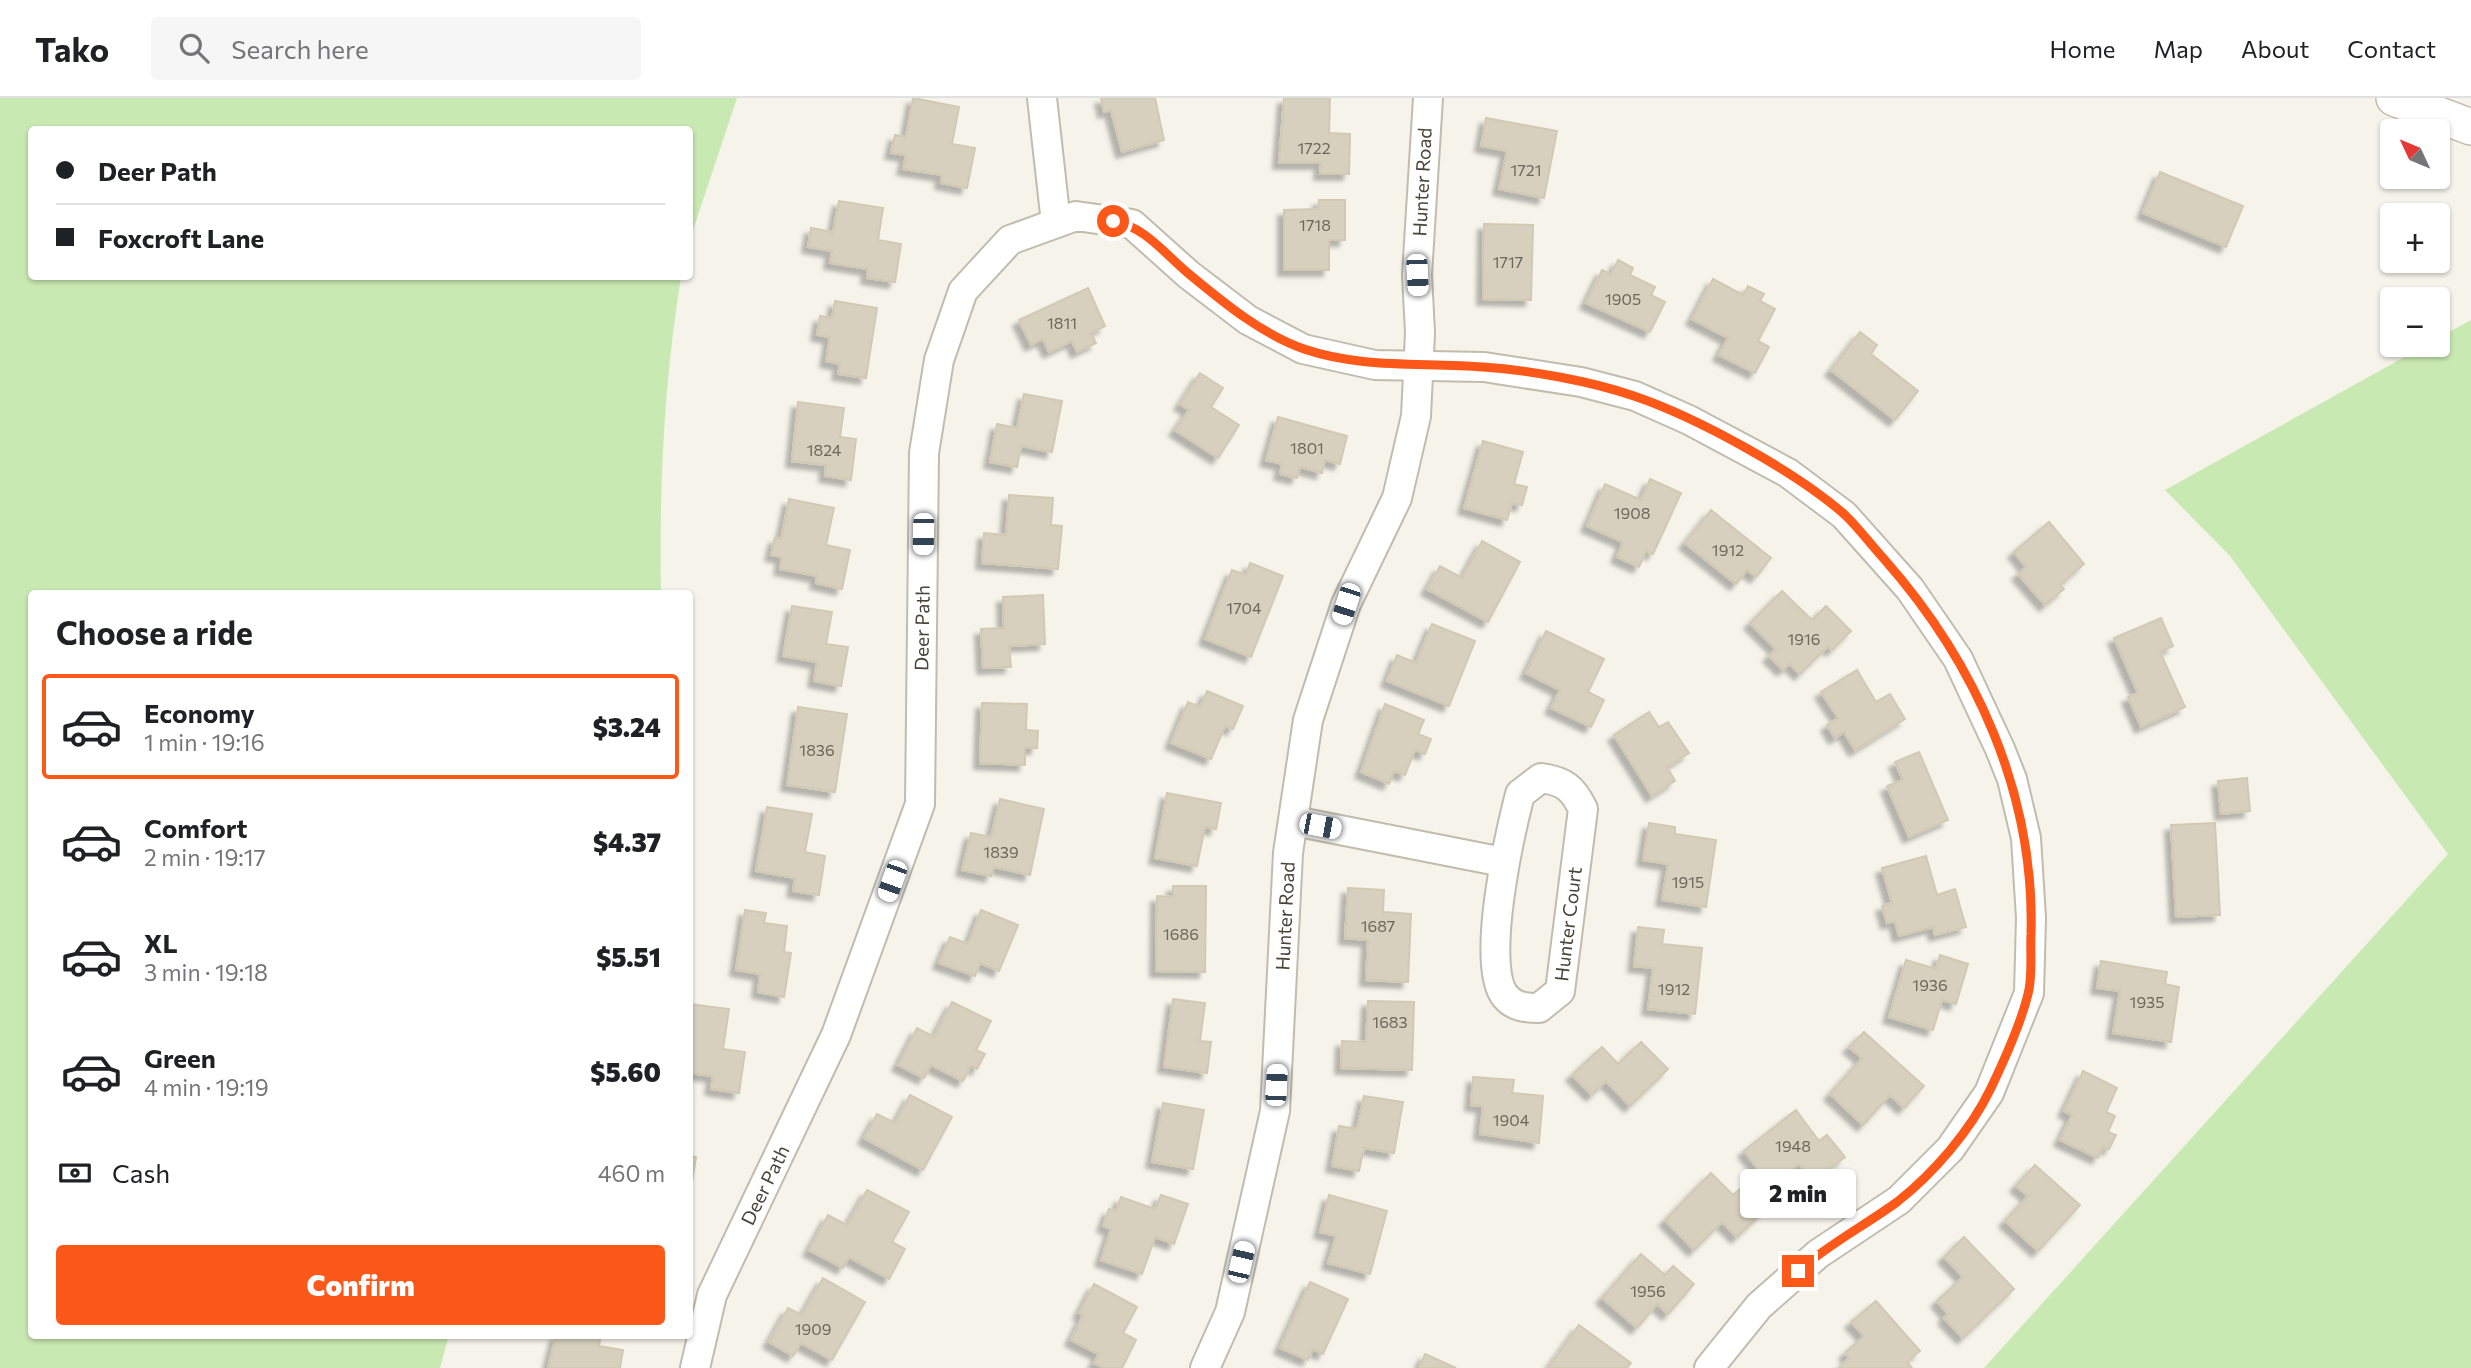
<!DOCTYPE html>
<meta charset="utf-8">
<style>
:root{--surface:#fff;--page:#f6f6f6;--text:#202124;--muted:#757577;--line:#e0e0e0;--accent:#fc5819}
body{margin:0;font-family:Commissioner,sans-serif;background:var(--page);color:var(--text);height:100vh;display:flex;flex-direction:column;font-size:26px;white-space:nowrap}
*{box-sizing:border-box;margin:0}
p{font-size:23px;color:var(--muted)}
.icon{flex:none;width:38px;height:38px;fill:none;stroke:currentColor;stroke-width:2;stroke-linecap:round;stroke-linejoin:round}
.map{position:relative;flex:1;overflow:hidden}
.drawer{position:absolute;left:28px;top:492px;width:665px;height:749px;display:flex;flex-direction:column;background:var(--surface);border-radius:7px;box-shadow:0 2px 5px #0004}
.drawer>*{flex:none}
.guide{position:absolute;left:28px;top:28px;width:665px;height:154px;border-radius:7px;box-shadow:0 2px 5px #0004;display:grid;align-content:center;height:154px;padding:0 28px;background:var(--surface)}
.needle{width:46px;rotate:314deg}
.fabs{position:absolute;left:2380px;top:21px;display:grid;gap:14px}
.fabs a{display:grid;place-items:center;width:70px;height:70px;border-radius:7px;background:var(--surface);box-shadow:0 2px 5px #0004;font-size:35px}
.end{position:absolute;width:32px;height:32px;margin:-16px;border:9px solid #fc5819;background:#fff;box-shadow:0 0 0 4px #fff}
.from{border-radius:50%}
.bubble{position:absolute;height:49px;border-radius:7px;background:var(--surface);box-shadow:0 2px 5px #0004;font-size:23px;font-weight:800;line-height:49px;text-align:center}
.car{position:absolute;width:21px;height:42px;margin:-21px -10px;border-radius:9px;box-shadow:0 0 5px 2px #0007;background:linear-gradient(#fff 24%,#345 0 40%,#fff 0 76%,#345 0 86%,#fff 0)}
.guide b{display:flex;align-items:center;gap:24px;height:66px;font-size:26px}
.guide b+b{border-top:2px solid var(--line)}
.guide i{width:18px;height:18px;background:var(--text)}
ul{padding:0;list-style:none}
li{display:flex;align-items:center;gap:21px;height:105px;margin:0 14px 10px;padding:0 14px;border:4px solid transparent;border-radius:7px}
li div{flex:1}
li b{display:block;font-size:26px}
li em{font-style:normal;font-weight:800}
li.selected{border-color:var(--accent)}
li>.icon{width:63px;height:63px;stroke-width:1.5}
h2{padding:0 28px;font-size:32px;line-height:84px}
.pay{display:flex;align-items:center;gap:18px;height:77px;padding:0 28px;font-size:26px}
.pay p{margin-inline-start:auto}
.action{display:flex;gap:14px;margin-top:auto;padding:14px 28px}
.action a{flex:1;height:80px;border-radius:7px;background:var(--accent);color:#fff;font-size:28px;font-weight:800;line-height:80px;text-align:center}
header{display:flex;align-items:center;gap:42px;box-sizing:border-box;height:98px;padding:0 35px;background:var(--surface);border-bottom:2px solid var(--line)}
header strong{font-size:33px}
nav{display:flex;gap:38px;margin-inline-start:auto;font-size:24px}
.search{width:490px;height:63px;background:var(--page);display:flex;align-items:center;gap:18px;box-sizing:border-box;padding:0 24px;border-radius:7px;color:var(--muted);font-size:26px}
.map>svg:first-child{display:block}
.green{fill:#c9e9b2}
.building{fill:#d7d0bf;stroke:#d2c9b2;stroke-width:2;filter:url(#shadow)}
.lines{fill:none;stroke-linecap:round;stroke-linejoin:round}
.minor-casing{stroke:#c1bcac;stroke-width:32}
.tertiary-casing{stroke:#c1bcac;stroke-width:38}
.minor{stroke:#fff;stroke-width:28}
.tertiary{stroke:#fff;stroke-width:35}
.route{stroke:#fc5819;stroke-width:9}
.labels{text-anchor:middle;stroke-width:5;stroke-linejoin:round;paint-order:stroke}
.number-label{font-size:16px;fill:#6c6759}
.street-label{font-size:19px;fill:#494437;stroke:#fff}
</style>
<header>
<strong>Tako</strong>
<div class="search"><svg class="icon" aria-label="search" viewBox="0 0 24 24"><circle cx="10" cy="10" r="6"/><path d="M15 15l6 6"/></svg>Search here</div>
<nav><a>Home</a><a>Map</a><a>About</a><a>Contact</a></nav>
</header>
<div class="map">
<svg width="2471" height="1270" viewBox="0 0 2471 1270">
<defs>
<filter id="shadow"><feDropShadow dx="-6" dy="6" stdDeviation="2" flood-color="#0004"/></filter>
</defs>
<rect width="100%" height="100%" fill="#f5f3ea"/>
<g class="green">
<path d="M 0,0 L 737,0 L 690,141 L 690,32 L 32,32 L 32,178 L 681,179 C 664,284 659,388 661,495 L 32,495 L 32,1237 L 449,1237 L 440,1270 L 0,1270 Z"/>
<path d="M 2471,222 L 2471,1270 L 1984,1270 L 2448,756 L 2230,458 L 2165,392 L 2426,247 L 2438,247 L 2438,240 Z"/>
</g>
<g class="building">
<path d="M 913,0 L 959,9 L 952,46 L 975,50 L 967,90 L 941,85 L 942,77 L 903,71 L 906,57 L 891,55 L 895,37 L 906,39 Z"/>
<path d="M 1101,0 L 1155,0 L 1164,42 L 1122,54 L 1111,12 L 1104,14 Z"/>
<path d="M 1284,0 L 1330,0 L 1329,35 L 1350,36 L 1349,76 L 1320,76 L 1321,65 L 1279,65 Z"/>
<path d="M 1486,20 L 1557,33 L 1544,100 L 1499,91 L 1507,53 L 1481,48 Z"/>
<path d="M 2160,74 L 2243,108 L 2226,149 L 2143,115 Z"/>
<path d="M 1319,102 L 1345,102 L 1345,142 L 1329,142 L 1329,172 L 1284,172 L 1284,112 L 1318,111 Z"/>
<path d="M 839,103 L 883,110 L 878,142 L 901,146 L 895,184 L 867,180 L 868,171 L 830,165 L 832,153 L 808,149 L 811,130 L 833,134 Z"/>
<path d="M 1484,126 L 1533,127 L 1531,202 L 1483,201 Z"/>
<path d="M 1618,162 L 1633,170 L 1630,177 L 1655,189 L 1651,197 L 1665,204 L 1650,234 L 1586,205 L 1602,172 L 1611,176 Z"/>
<path d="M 1713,181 L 1743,197 L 1748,188 L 1764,196 L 1760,203 L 1775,211 L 1758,243 L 1769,249 L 1755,275 L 1719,257 L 1728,240 L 1692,221 Z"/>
<path d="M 1088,190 L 1105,228 L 1091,235 L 1096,245 L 1077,254 L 1072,243 L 1049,254 L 1043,241 L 1031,247 L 1019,222 Z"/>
<path d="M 835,203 L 877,210 L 866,280 L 838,276 L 840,266 L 826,263 L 830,239 L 817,237 L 820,218 L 832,220 Z"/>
<path d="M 1860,234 L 1877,247 L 1871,256 L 1918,293 L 1895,322 L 1831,272 Z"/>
<path d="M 1200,275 L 1223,290 L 1211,309 L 1239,327 L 1218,360 L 1175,332 L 1189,312 L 1180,306 Z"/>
<path d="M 1024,296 L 1062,303 L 1052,354 L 1021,348 L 1017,369 L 990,364 L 997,326 L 1017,330 Z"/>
<path d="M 798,304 L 844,310 L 840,339 L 856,341 L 851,382 L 825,378 L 826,367 L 792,363 Z"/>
<path d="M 1278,319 L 1347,338 L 1340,366 L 1325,362 L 1322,375 L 1300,369 L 1297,380 L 1280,376 L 1282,366 L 1266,362 Z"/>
<path d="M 1483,343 L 1523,354 L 1514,386 L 1527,389 L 1522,407 L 1512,405 L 1507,422 L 1464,410 Z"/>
<path d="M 1650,381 L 1681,395 L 1653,456 L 1646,453 L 1639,469 L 1617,459 L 1623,444 L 1587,428 L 1605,386 L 1641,402 Z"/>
<path d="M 1009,397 L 1053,400 L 1051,427 L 1062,428 L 1058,471 L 982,465 L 984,435 L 1006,437 Z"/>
<path d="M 789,401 L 834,410 L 826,447 L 850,452 L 842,491 L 816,485 L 817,478 L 780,471 L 782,459 L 771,457 L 775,440 L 781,441 Z"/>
<path d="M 1711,412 L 1771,460 L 1756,479 L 1747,472 L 1736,486 L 1685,445 Z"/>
<path d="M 2049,424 L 2084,466 L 2060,487 L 2064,491 L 2045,507 L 2018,476 L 2026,469 L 2014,454 Z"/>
<path d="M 1482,443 L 1520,464 L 1488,524 L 1427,491 L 1440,468 L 1462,480 Z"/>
<path d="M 1250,465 L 1283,478 L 1251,559 L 1205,541 L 1232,472 L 1246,477 Z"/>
<path d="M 1782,493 L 1812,522 L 1826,508 L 1851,533 L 1832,552 L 1828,548 L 1800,576 L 1790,566 L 1783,572 L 1769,558 L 1776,551 L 1750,525 Z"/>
<path d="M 1043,497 L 1045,546 L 1009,548 L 1011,569 L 983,570 L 981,531 L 1004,530 L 1003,499 Z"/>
<path d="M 792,508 L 832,514 L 826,546 L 848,549 L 841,588 L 814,583 L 817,564 L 783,558 Z"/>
<path d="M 2161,520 L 2173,548 L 2160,554 L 2185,609 L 2141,629 L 2128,599 L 2138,595 L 2114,540 Z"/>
<path d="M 1432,526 L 1475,543 L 1449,608 L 1387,583 L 1397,557 L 1416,565 Z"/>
<path d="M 1546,533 L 1604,561 L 1588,594 L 1604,602 L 1591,629 L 1551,610 L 1560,592 L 1526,575 Z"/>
<path d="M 1857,572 L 1876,604 L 1890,596 L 1905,621 L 1855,652 L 1844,634 L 1835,640 L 1827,627 L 1838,620 L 1821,594 Z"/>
<path d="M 1207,593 L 1243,608 L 1233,631 L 1225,628 L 1211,661 L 1171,645 L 1188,604 L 1200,609 Z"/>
<path d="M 982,605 L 1027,606 L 1026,632 L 1038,633 L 1037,650 L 1025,650 L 1025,667 L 980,665 Z"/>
<path d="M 1385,606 L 1424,622 L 1418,636 L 1431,641 L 1425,656 L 1415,652 L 1405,677 L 1394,673 L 1389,686 L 1361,674 Z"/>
<path d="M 798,609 L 847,616 L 835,694 L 787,687 Z"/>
<path d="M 1649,614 L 1659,629 L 1668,624 L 1689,655 L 1667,669 L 1675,683 L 1652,698 L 1614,637 Z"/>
<path d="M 1919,654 L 1948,722 L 1909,739 L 1887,688 L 1903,682 L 1895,664 Z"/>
<path d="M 2247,680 L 2250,713 L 2221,716 L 2218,683 Z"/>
<path d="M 1167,695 L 1221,705 L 1216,731 L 1205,729 L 1197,768 L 1155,760 Z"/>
<path d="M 1000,701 L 1044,711 L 1030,777 L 994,769 L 991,778 L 962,772 L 971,735 L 991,739 Z"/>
<path d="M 767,709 L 812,716 L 805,754 L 825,758 L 819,797 L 793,793 L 795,780 L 756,773 Z"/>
<path d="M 1649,725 L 1675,729 L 1675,736 L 1716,742 L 1706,809 L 1662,802 L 1668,766 L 1643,762 Z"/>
<path d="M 2215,725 L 2220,817 L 2176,819 L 2171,727 Z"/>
<path d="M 1926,758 L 1937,797 L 1955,791 L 1966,829 L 1935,837 L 1933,829 L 1899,838 L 1895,823 L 1887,825 L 1882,808 L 1892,805 L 1882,770 Z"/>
<path d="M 1173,788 L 1206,788 L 1205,874 L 1156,873 L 1157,798 L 1173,799 Z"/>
<path d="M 1348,790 L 1384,792 L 1383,814 L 1411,816 L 1408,884 L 1366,882 L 1368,842 L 1345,840 Z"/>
<path d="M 745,812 L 766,815 L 764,825 L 787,828 L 784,854 L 791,855 L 784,899 L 758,894 L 760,876 L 736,872 Z"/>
<path d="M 981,812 L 1018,827 L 999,873 L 980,865 L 975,878 L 939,865 L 950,839 L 968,846 Z"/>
<path d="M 1638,829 L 1664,832 L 1662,846 L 1702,850 L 1695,916 L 1648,911 L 1653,870 L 1634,868 Z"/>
<path d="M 1940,857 L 1968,866 L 1956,906 L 1942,902 L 1933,932 L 1889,919 L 1906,862 L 1936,871 Z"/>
<path d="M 2101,863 L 2167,874 L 2165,886 L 2179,889 L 2171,944 L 2113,935 L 2120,893 L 2097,890 Z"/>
<path d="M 1173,901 L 1205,905 L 1200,943 L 1211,944 L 1207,975 L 1164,969 Z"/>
<path d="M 1368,903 L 1414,904 L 1412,972 L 1341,970 L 1342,943 L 1366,944 Z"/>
<path d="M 952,904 L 991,923 L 976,952 L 985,956 L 977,971 L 971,968 L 963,983 L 931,967 L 924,980 L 898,967 L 917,930 L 934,939 Z"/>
<path d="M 690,906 L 729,911 L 723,951 L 745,954 L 739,995 L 711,991 L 713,978 L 690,975 Z"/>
<path d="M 1864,934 L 1924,988 L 1904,1010 L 1890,997 L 1863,1027 L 1830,996 L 1862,960 L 1849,949 Z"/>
<path d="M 1641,944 L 1668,971 L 1630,1008 L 1606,983 L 1592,997 L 1572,977 L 1602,949 L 1618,966 Z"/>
<path d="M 2083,973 L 2117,990 L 2106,1014 L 2115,1018 L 2108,1034 L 2116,1037 L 2109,1051 L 2103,1049 L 2098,1060 L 2060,1042 L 2072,1017 L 2064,1013 Z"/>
<path d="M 1473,979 L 1514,982 L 1512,995 L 1543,998 L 1539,1045 L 1480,1036 L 1483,1008 L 1471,1007 Z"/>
<path d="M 910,997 L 952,1019 L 923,1072 L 864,1040 L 877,1016 L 895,1025 Z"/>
<path d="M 1364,998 L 1403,1004 L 1394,1055 L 1364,1050 L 1359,1073 L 1332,1068 L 1339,1028 L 1357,1031 Z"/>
<path d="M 1163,1005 L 1204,1012 L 1193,1071 L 1152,1064 Z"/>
<path d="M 1796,1012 L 1819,1043 L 1827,1037 L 1845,1059 L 1813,1084 L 1799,1066 L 1771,1088 L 1744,1053 Z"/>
<path d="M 690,1058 L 696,1059 L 691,1090 L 690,1090 Z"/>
<path d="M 2035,1067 L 2080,1107 L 2038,1153 L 2005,1123 L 2028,1098 L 2016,1088 Z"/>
<path d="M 1711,1075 L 1733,1097 L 1741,1090 L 1764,1113 L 1737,1139 L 1722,1124 L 1694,1152 L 1665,1122 Z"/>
<path d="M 867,1092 L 909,1114 L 892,1144 L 905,1151 L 889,1181 L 849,1159 L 843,1170 L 809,1152 L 828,1117 L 847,1127 Z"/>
<path d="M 1161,1097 L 1188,1106 L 1174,1146 L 1155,1139 L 1142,1176 L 1101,1162 L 1111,1131 L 1103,1128 L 1109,1111 L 1116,1113 L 1121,1099 L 1155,1111 Z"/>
<path d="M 1329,1097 L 1387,1113 L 1370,1176 L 1328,1165 L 1336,1138 L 1320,1134 Z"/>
<path d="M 1964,1139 L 2014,1191 L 1963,1240 L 1944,1220 L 1948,1216 L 1937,1203 L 1963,1179 L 1944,1159 Z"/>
<path d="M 1641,1156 L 1665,1177 L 1673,1168 L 1694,1186 L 1668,1216 L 1657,1206 L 1637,1230 L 1602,1200 Z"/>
<path d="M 823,1180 L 865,1204 L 832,1262 L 801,1245 L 793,1258 L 769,1244 L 788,1210 L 802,1217 Z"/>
<path d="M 1310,1184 L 1348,1201 L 1323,1256 L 1313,1251 L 1308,1262 L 1280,1250 Z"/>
<path d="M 1094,1186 L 1137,1209 L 1123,1235 L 1136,1242 L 1122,1270 L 1104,1270 L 1094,1265 L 1099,1256 L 1071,1242 L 1083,1217 L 1079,1215 Z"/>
<path d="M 1876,1203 L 1920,1253 L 1907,1264 L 1912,1270 L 1839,1270 L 1849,1260 L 1845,1255 L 1864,1238 L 1851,1224 Z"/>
<path d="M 1579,1227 L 1631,1265 L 1627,1270 L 1548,1270 Z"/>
<path d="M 556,1237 L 601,1237 L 599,1248 L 623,1252 L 620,1270 L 548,1270 Z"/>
<path d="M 1425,1256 L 1456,1270 L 1419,1270 Z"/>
</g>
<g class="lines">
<g class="minor-casing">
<g id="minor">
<path d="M 1042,0 L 1056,125"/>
<path d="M 1541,680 C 1564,683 1573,690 1583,711 L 1560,893 L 1539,910 C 1526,910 1514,909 1505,898 C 1480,866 1510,735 1520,696 Z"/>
<path d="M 1294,723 L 1503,764"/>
<path d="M 695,1270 L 712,1197 L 836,937 L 920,706 L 924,355 L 939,262 L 963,193 L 1010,142 L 1076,118 L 1132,126 L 1189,177 L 1248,222 L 1303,251 L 1375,267 L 1484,269 L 1581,284 L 1635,298 L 1689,322 L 1788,375 L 1844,417 L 1910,491 L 1958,561 L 2000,651 L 2012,681 L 2026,740 L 2031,820 L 2029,895 L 1989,995 L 1950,1051 L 1899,1102 L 1818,1156 L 1759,1208 L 1709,1270"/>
<path d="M 1205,1270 L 1230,1214 L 1275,1013 L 1288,755 L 1308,622 L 1346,506 L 1397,400 L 1416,318 L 1420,235 L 1417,177 L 1428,0"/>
</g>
</g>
<g class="tertiary-casing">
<path id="tertiary" d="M 2394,0 L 2471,29"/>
</g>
<use href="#minor" class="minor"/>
<use href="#tertiary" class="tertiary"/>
</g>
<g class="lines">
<path class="route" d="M 1113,123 C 1144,128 1165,156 1189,176 C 1223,204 1261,236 1304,251 C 1363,271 1422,264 1483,269 C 1528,272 1591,283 1634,298 C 1696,319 1795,373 1844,416 C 1858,429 1871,447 1884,461 C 1976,565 2035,696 2031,836 C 2030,855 2033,878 2028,896 C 2021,925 2003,965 1990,992 C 1970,1033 1933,1076 1897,1104 C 1864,1128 1829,1146 1798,1173"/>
</g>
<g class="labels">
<g class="number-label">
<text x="1314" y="56">1722</text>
<text x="1526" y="78">1721</text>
<text x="1315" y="133">1718</text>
<text x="1508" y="170">1717</text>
<text x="1623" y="207">1905</text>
<text x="1062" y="231">1811</text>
<text x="1307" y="356">1801</text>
<text x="824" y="358">1824</text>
<text x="1632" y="421">1908</text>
<text x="1728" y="458">1912</text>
<text x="1244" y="516">1704</text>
<text x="1804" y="547">1916</text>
<text x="817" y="658">1836</text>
<text x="1001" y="760">1839</text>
<text x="1688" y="790">1915</text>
<text x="1378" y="834">1687</text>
<text x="1181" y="842">1686</text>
<text x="1930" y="893">1936</text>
<text x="1674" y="897">1912</text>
<text x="2147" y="910">1935</text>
<text x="1390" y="930">1683</text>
<text x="1511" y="1028">1904</text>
<text x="1793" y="1054">1948</text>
<text x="1648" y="1199">1956</text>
<text x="813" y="1237">1909</text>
</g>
<g class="street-label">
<text transform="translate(1422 84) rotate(-87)" y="7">Hunter Road</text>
<text transform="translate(922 530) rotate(-89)" y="7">Deer Path</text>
<text transform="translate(1285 818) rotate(-87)" y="7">Hunter Road</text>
<text transform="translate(1568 826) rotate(-83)" y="7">Hunter Court</text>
<text transform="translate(765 1087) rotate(-64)" y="7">Deer Path</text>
</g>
</g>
</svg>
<div class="fabs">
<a><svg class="needle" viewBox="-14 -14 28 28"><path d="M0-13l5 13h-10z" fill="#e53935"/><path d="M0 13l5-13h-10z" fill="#757577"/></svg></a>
<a>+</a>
<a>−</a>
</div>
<i class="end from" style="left:1113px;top:123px"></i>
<i class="end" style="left:1798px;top:1173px"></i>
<div class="bubble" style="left:1740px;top:1071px;width:116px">2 min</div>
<i class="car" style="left:1417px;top:177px;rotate:177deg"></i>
<i class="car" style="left:923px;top:436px;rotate:181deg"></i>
<i class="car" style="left:1346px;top:506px;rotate:198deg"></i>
<i class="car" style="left:1320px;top:728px;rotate:101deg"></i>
<i class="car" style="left:892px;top:783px;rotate:200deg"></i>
<i class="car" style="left:1276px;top:987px;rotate:3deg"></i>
<i class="car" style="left:1241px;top:1164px;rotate:13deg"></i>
<div class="guide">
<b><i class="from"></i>Deer Path</b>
<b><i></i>Foxcroft Lane</b>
</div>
<section class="drawer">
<h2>Choose a ride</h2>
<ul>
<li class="selected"><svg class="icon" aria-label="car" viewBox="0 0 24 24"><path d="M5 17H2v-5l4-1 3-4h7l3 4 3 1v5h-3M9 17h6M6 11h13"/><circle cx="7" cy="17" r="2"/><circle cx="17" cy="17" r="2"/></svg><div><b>Economy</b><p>1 min · 19:16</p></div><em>$3.24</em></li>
<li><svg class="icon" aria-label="car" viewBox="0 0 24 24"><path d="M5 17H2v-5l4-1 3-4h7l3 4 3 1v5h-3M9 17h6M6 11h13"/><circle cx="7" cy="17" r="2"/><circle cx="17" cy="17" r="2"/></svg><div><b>Comfort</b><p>2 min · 19:17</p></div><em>$4.37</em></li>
<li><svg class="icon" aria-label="car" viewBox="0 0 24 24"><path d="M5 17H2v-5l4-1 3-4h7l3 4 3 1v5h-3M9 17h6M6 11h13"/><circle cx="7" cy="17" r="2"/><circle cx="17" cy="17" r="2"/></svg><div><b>XL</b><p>3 min · 19:18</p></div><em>$5.51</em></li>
<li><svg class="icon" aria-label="car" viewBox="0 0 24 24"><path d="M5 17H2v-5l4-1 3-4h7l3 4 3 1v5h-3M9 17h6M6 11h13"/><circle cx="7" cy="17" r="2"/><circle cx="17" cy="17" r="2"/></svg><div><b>Green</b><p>4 min · 19:19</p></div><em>$5.60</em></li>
</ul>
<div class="pay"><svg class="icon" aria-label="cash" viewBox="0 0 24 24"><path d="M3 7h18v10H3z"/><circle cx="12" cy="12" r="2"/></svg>Cash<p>460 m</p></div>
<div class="action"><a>Confirm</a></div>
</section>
</div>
